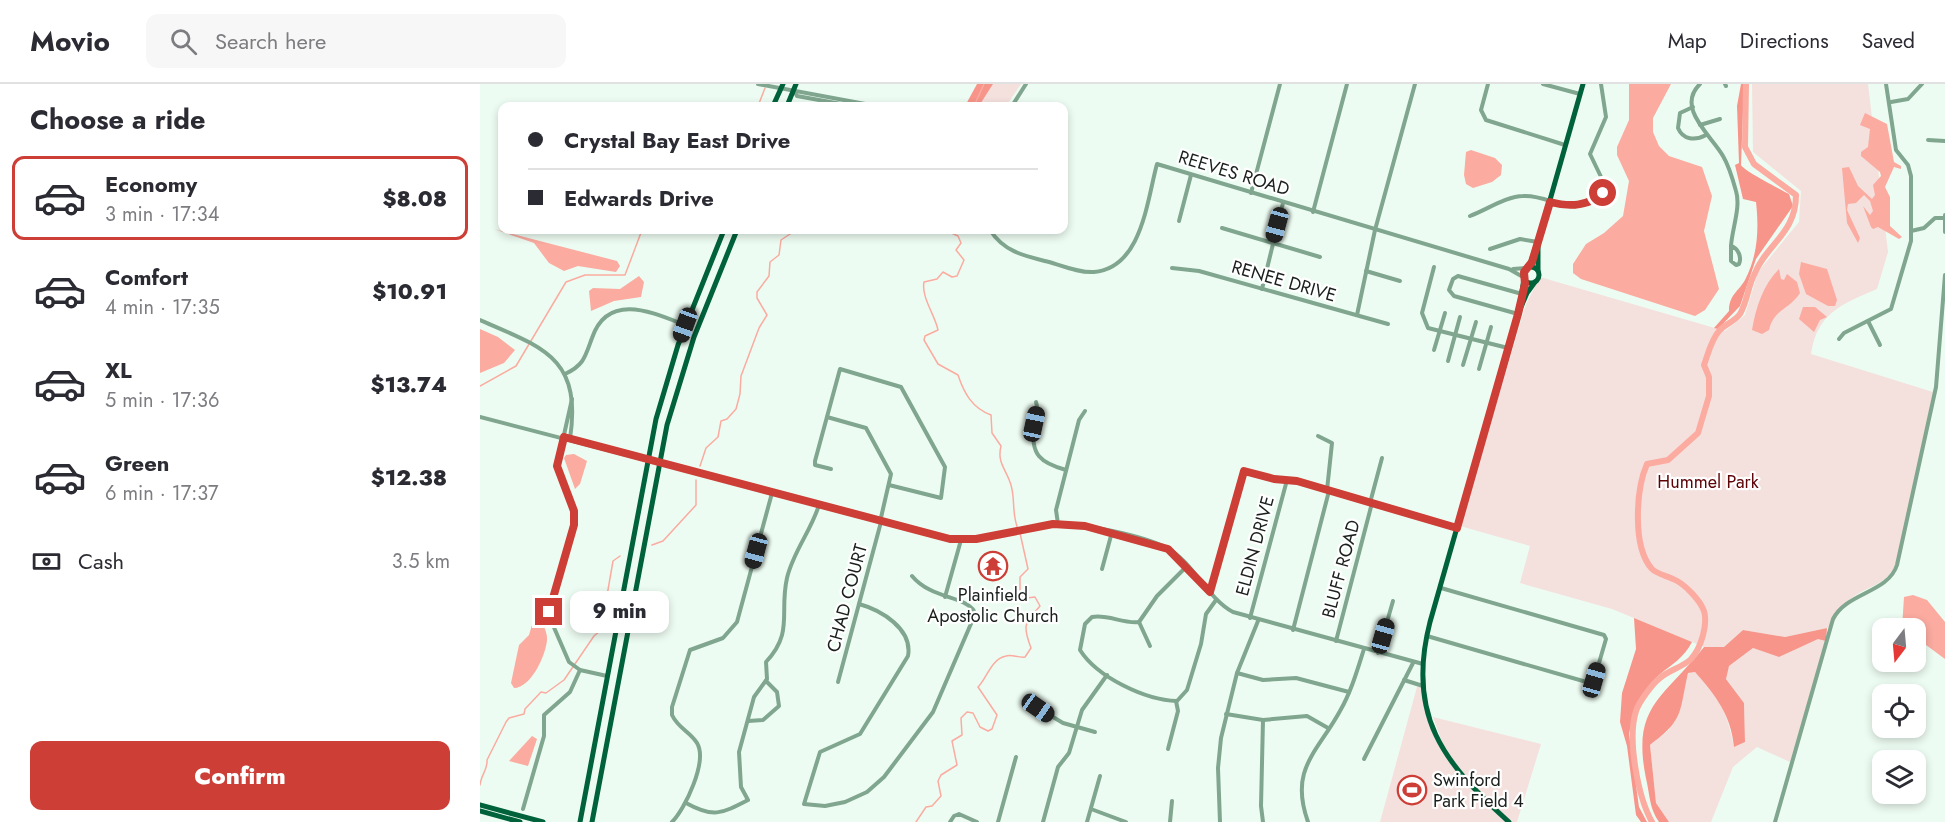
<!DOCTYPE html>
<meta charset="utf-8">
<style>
:root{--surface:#fff;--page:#f7f7f7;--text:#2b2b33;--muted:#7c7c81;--line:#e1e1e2;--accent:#cc3e36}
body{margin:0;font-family:Jost,sans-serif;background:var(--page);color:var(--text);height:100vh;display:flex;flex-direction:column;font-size:22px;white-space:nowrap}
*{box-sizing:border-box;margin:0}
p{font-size:20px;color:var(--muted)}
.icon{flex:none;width:33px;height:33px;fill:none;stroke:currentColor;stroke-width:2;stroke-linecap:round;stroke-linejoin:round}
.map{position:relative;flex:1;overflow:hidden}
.panel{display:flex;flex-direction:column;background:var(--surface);width:480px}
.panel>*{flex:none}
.banner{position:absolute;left:18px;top:18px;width:570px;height:132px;border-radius:12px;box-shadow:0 3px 9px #0003;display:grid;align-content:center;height:132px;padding:0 30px;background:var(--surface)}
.needle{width:39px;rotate:196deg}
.buttons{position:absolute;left:1392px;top:534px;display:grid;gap:12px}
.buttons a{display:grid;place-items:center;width:54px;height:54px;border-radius:12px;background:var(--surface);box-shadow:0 3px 9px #0003;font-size:30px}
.end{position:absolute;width:27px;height:27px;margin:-14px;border:8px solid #cc3e36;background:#fff;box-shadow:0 0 0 3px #fff}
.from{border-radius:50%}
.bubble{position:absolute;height:42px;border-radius:12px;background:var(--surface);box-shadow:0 3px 9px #0003;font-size:20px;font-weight:800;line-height:42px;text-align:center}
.car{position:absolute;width:18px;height:36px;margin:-18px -9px;border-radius:8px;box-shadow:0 0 4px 2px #0007;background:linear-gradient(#222 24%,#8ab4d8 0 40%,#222 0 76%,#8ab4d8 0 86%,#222 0)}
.banner b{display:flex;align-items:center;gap:21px;height:57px;font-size:22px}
.banner b+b{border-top:2px solid var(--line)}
.banner i{width:15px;height:15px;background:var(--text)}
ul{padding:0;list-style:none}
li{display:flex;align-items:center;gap:18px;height:84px;margin:0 12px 9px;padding:0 18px;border:3px solid transparent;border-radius:12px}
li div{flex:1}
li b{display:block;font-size:22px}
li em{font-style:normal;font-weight:800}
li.active{border-color:var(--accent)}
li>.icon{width:54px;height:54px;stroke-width:1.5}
h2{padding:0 30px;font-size:27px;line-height:72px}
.pay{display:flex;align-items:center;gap:15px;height:66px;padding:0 30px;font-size:22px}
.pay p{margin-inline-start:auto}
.action{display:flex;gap:12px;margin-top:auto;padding:12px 30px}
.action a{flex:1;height:69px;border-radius:12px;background:var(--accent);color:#fff;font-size:24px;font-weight:800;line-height:69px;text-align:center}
header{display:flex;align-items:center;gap:36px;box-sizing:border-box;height:84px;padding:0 30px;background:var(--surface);border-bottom:2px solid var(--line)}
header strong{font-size:28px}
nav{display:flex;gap:33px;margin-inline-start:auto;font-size:21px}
.search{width:420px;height:54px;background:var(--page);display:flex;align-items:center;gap:15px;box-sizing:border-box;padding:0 21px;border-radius:12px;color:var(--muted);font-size:22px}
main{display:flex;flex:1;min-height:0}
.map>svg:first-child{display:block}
.green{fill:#f4e0dd}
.forest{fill:#f7958a}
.water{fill:#fbaba0}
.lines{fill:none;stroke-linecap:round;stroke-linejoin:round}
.stream{stroke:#fbaba0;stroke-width:1.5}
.river{stroke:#fbaba0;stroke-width:6}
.minor{stroke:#80a68f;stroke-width:4}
.major{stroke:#00623b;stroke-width:5}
.route{stroke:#cc3e36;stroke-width:8}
.labels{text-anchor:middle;stroke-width:4.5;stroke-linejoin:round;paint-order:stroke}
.street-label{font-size:18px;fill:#191f1b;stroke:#fff}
.park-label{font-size:18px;fill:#5d0306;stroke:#fff}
.poi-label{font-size:18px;fill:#191f1b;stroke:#fff}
</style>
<header>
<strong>Movio</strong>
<div class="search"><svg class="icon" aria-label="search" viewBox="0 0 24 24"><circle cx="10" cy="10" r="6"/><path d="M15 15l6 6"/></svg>Search here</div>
<nav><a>Map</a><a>Directions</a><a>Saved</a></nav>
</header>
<main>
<section class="panel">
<h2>Choose a ride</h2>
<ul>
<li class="active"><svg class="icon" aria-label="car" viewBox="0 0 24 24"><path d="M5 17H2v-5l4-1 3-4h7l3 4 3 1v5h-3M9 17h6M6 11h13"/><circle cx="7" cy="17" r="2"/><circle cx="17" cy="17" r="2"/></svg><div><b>Economy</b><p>3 min · 17:34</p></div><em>$8.08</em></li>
<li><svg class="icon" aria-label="car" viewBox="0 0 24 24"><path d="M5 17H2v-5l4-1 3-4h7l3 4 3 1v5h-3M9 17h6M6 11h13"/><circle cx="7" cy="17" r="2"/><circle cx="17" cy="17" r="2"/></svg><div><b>Comfort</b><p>4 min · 17:35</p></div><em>$10.91</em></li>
<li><svg class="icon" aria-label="car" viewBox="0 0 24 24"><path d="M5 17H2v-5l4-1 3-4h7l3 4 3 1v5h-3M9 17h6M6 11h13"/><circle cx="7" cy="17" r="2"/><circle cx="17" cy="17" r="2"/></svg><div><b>XL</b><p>5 min · 17:36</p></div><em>$13.74</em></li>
<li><svg class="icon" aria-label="car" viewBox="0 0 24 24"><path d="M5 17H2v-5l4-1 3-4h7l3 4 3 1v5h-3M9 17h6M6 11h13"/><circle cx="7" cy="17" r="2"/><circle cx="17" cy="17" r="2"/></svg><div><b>Green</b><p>6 min · 17:37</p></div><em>$12.38</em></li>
</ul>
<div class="pay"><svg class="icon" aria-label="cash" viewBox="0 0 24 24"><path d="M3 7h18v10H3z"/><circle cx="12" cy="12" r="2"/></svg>Cash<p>3.5 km</p></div>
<div class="action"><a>Confirm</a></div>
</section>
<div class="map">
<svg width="1465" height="738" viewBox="0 0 1465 738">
<rect width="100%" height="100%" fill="#edfcf2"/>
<g class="green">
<path d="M 513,0 L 541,0 L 526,22 L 499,22 Z"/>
<path d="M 1272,0 L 1388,0 L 1408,168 L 1397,205 C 1362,220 1337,229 1331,270 L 1453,308 L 1418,475 C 1406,506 1386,499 1366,519 C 1360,525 1356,536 1351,543 L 1305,553 L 1263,546 L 1244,563 L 1224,563 L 1132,525 L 1040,499 L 1050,462 L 980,442 L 1046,220 L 1060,193 L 1245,247 L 1265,231 L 1278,188 L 1319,138 L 1321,107 L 1273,68 Z"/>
<path d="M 1339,554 L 1346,557 L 1310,678 L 1277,663 L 1253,683 L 1231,738 L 1189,738 L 1176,719 L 1170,661 L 1189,646 L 1208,589 L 1215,588 C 1241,618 1246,624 1254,663 L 1265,658 L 1264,619 L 1245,593 L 1249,582 L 1273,564 L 1299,573 Z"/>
<path d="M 944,602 L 949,629 L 966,669 L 953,633 L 1061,660 L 1037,738 L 1032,738 L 993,704 L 1029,738 L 900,738 L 937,603 Z"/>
</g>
<g class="forest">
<path d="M 497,0 L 513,0 L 499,22 L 485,22 Z"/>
<path d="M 1261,0 L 1264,0 L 1261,81 C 1264,87 1300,105 1309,110 L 1313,122 L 1276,175 L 1260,222 L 1238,245 L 1234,244 L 1249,227 C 1249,211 1258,208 1265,196 C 1278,171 1279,145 1276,118 L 1263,115 L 1255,81 L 1259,79 L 1257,22 Z"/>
<path d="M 1154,534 L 1212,558 C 1204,574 1192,580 1179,591 C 1162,606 1153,628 1149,650 L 1159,723 L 1167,738 L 1161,738 L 1156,731 L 1147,662 L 1140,638 L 1142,609 L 1156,565 Z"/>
<path d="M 1347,544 L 1346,557 L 1338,555 L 1299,573 L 1273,564 L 1249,582 L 1246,595 L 1264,619 L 1265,658 L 1254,663 C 1251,631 1236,612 1215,588 L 1208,589 C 1199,628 1205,635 1170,661 L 1176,719 L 1189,738 L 1179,738 C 1170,725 1170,714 1167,699 C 1150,622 1182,616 1224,563 L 1244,563 L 1263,546 L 1305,553 Z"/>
</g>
<g class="water">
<path d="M 1149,0 L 1191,0 L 1173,34 L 1173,48 L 1179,62 L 1189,72 L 1222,83 L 1232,112 L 1224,147 L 1239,205 L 1225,226 L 1215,232 L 1101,195 L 1093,189 L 1093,180 L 1106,160 L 1124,149 L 1143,132 L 1149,97 L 1137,71 L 1137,63 L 1149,36 Z"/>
<path d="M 1385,29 L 1407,40 L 1414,78 L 1421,82 L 1421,85 L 1414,83 L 1405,103 L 1410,113 L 1410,142 L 1422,153 L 1419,155 L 1398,143 L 1393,145 L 1391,143 L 1383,122 L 1390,131 L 1393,127 L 1390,117 L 1384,111 L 1376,119 L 1368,120 L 1367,126 L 1380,154 L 1378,159 L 1367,139 L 1362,84 L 1369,83 L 1378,102 L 1392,115 L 1395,111 L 1393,101 L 1401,92 L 1400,88 L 1381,72 L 1381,68 L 1388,63 L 1390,45 L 1380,41 Z"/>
<path d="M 991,66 L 1015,74 L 1022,81 L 1021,91 L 1012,98 L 993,104 L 986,100 L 984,91 L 986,68 Z"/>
<path d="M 14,145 L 137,177 L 140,182 L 136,188 L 98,182 L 84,187 L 69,179 L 54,159 Z"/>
<path d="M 1321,178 L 1347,185 L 1357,216 L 1355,222 L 1348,222 L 1326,210 L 1319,190 Z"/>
<path d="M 1299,185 L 1301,195 L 1304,196 L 1307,190 L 1317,198 L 1320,209 C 1309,226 1294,225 1289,246 L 1282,250 L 1272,246 C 1276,223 1283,201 1299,185 Z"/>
<path d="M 159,192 L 164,198 L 161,213 L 134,217 L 111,227 L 109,207 L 113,204 L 140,205 Z"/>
<path d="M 1323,223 L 1335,223 L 1347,233 L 1340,236 L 1334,248 L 1319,235 Z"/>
<path d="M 0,245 L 18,253 L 35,266 L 24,279 L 0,289 Z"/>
<path d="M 94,370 L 107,377 L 100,400 L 95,405 L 84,374 L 86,371 Z"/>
<path d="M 1433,511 L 1447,516 L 1465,538 L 1465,575 L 1442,558 L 1436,557 L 1436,544 L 1422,544 L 1424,513 Z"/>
<path d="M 55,531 L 60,532 C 62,539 68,549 67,556 C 66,571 51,604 34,604 L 31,599 L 39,561 L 49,551 Z"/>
<path d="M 52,652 L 57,655 L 48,682 L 29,677 Z"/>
</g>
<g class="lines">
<g class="stream">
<path d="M 278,22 L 285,4"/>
<path d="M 494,22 L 504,0"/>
<path d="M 465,146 L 478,152 L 481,159 L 476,166 L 484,176 L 477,192 L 472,193 L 463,188 L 457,195 L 444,198 C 441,213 455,231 458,246 L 445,252 L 444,256 L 458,280 L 478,291 C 484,309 492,324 511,331 L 512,349 L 521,362 C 517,378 525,384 530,398 C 536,413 531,429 538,445"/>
<path d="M 0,302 L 36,282 L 86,198 L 105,191 L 145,191 L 162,146"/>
<path d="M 220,382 L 226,364 L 238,353 L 241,337 L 247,335 L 256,325 L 260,310 L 261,292 L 279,244 L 287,231 L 277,214 L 277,208 L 289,192 L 290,178 L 299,171 L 301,156 L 316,146"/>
<path d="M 172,461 L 183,457 L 216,421 L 216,396"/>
<path d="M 0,701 C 1,691 8,685 7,676 L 26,638 L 29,634 L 44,630 L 45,625 L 61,608 L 66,609 L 84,596 L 114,552 L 121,546 L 133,477 L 140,472"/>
<path d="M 436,738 L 446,723 L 452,722 L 461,712 L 458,697 L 461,691 L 477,681 L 472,657 L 482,651 L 481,634 L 487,628 L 493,629 L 500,643 L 508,647 L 512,645 L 517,631 L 498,603 C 507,594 511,575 526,572 C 532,570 538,574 545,573 L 551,564 C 542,540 545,540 560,522 L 555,513 L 547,514 L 540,510 L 540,493 L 548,485 L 540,449"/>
</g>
<path class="river" d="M 1172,738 C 1158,713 1147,655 1156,627 C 1159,618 1172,600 1180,594 C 1189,586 1203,583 1211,575 C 1221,564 1228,541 1224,527 C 1220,516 1204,499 1193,495 C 1187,492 1177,490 1172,485 C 1152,463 1156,405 1167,380 L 1188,376 L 1218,349 L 1229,312 L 1229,293 L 1224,281 C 1228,270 1231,256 1239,247 C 1245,240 1254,238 1260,230 C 1267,218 1268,203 1274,191 C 1286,160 1316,150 1316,111 L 1274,80 L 1265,63 L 1266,0"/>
<g class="minor">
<path d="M 278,0 L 396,22"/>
<path d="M 1008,0 L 1001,26 L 1006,36 L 1085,61"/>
<path d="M 1063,0 L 1100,10"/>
<path d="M 1220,0 C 1195,24 1232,52 1243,72 C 1249,82 1253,96 1256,107 C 1261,123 1252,145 1251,162"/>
<path d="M 1245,0 L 1246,2"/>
<path d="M 315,8 L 317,12 L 372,22"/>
<path d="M 1411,18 L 1428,15 L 1442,0"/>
<path d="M 532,22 L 546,0"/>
<path d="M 1213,23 L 1200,29 L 1198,44 C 1203,56 1215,57 1226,51"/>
<path d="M 1220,41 L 1240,35"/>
<path d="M 1448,56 L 1465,57"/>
<path d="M 771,109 L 800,0"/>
<path d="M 833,128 L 867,0"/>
<path d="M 1465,131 L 1465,148"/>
<path d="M 990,132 C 1006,126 1027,112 1043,112 C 1073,110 1090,138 1123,109 L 1123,97 L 1110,70 L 1126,33 L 1121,0"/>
<path d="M 699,137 L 711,91"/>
<path d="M 742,144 L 840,173"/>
<path d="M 510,146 C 524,168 545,172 569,178 C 583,182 599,189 614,188 C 662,184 667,116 677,80 L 1029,185 L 1043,193"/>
<path d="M 1431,147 L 1444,144 L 1455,134 L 1465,134"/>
<path d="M 1251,162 C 1258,164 1262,173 1259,180 L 1256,181 L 1251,177 Z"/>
<path d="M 1010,165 L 1040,155 L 1058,158"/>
<path d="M 954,183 L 942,229 L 948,244 L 1028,264"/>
<path d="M 692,184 L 719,187 L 908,240"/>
<path d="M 1033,185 L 1047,184"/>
<path d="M 886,187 L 920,197"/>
<path d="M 782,205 L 803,119"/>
<path d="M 1038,230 L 974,212 L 969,206 L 973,195 L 978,192 L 1042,210"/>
<path d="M 877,231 L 895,146 L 935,0"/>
<path d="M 0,236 C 64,264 102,274 90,355"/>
<path d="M 1388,237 L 1400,261"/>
<path d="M 1359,255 L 1364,249 L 1411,225 L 1431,157 L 1431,92 L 1428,81 L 1416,66 L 1406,0"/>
<path d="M 954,266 L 965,229"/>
<path d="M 968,277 L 980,233"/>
<path d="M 983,281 L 996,238"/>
<path d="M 999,285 L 1011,243"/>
<path d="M 85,290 C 104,281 105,273 112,254 C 128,207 174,229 205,241"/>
<path d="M 92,315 L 77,382 L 94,427 L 94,441 L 69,532 L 89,578 L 100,586"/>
<path d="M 556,318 C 559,326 555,334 554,342 C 550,371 561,379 586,386"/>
<path d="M 0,333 L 470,455 C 504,458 537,446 570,441 C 597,437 664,452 687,464 C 713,478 727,514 753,528 L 943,580"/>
<path d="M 347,333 L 386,344 L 411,390 L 400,438"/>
<path d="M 838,352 L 852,359 L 847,406"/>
<path d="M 351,385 L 335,381 L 335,377 L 360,285 L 421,303 L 465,383 L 461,414 L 409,401"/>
<path d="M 890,419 L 902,374"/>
<path d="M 578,440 L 576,426 L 599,336 L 605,327"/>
<path d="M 622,485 L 632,448"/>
<path d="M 730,508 L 764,387 L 794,395 L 817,397 L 977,444"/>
<path d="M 465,513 L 481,456"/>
<path d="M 379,520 C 401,526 433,545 428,572 L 380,650 L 340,668 L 324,720 L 345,722 L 365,718 L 387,708 L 404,693 L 453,628 L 493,535 L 494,527 C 485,512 451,515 432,492"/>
<path d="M 770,534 L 807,396"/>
<path d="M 659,538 C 643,540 628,530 612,533 L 605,540 L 600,566 C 617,593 665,616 697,617 L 707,606 L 721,560 L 726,530 L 736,516"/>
<path d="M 659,538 L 677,512 L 706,483"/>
<path d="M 659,538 L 670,562"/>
<path d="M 813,546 L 849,407"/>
<path d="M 947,552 L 1110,599 L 1114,596 L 1126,555 L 1124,551 L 961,504"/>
<path d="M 856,557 L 892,419"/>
<path d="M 898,569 L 913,517"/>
<path d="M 757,589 L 783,596 L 816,594 L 869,608"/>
<path d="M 924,596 L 943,602"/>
<path d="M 358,598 L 401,438"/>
<path d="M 558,624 L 583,639 L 615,648"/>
<path d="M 746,630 L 783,636 L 827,632 L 848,644"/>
<path d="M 783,636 L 781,722 L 783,738"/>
<path d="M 268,637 L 283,636 L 299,622 L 297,608 L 286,597"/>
<path d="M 688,665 L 698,627 L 696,617"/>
<path d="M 884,675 L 933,579"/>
<path d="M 206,719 C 233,734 241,730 268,716 L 261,703 L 259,668 L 274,613 L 287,595 L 286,578 C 314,548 299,529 307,494 C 313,468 331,447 339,421"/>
<path d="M 43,725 L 64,652 L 64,631 L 90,608 L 100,586 L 127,592"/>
<path d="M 611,725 L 646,738"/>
<path d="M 192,738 C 205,725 228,677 217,659 C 210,648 198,644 192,631 L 192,623 L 210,566 L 243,554 L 257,538 L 292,409"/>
<path d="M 470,738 L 474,732 L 479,730 L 497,738"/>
<path d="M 518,738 L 536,673"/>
<path d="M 563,738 L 578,683 L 589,669 L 602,626 L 627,591"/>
<path d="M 607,738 L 620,692"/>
<path d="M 690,738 L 692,717"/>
<path d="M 740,738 L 738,684 L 741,654 L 757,589 L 778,537"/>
<path d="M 828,738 C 809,685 837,669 860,627 C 871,608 877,587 884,565"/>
<path d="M 1295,738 L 1353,535 C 1367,508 1408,509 1417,481 L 1456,303 L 1465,191"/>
</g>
<g class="major">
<path d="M 293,22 L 303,0"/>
<path d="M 307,22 L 316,0"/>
<circle cx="1051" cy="191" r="8"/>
<path d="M 1049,183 L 1056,162"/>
<path d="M 1058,186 L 1058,158 L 1103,0"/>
<path d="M 1039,226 L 1044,195"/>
<path d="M 0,721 L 63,738"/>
<path d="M 0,727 L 40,738"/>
<path d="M 100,738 L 176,335 L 198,261 L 244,146"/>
<path d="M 112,738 L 187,341 L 214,253 L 257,146"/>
<path d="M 1029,738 C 963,679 926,631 950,538 L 1038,230 L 1047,209 L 1055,198"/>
</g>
</g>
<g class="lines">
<path class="route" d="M 69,528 L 94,441 L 94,427 L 77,382 L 84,353 L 470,455 L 496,455 L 573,440 L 605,442 L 688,465 L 730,508 L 764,387 L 794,395 L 817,397 L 977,444 L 1038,230 L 1045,200 L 1044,188 L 1052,178 L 1070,118 C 1089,123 1107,123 1123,109"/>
</g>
<defs>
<g id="temple-ring" transform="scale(1.5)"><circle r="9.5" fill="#fff" stroke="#cc3e36" stroke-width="1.5"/><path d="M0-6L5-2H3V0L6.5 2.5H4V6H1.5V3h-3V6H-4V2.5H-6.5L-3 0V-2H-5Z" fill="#cc3e36"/></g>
<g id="stadium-ring" transform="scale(1.5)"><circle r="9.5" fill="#fff" stroke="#cc3e36" stroke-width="1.5"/><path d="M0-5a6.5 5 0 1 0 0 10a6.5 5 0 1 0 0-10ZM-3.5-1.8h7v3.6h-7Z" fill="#cc3e36"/></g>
</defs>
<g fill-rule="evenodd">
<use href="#temple-ring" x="513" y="482"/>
<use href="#stadium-ring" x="932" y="706"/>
</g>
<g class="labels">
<g class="street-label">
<text transform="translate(754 89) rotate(17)" y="6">REEVES ROAD</text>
<text transform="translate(804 197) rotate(16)" y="6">RENEE DRIVE</text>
<text transform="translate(775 462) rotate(-75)" y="6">ELDIN DRIVE</text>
<text transform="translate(861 485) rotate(-75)" y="6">BLUFF ROAD</text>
<text transform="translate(367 514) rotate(-75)" y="6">CHAD COURT</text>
</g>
<g class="park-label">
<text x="1228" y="404">Hummel Park</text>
</g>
<g class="poi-label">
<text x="513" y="517">Plainfield<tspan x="513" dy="21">Apostolic Church</tspan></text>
<text x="953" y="702" text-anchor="start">Swinford<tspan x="953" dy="21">Park Field 4</tspan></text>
</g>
</g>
</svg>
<div class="buttons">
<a><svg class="needle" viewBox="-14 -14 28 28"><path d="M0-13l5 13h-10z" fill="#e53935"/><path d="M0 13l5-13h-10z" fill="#7c7c81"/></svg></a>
<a><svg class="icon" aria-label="locate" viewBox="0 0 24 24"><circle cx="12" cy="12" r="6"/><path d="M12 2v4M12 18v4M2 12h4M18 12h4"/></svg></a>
<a><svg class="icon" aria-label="layers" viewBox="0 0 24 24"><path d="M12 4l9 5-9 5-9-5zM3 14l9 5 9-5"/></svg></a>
</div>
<i class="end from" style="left:1123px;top:109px"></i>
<i class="end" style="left:69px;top:528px"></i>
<div class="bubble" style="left:90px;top:507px;width:99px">9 min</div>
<i class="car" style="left:797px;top:141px;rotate:195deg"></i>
<i class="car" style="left:205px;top:241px;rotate:200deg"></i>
<i class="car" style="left:554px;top:340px;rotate:12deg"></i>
<i class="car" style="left:276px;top:467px;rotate:195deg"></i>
<i class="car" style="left:903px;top:552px;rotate:16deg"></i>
<i class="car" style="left:1114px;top:596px;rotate:16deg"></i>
<i class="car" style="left:558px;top:624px;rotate:125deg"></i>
<div class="banner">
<b><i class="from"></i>Crystal Bay East Drive</b>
<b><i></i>Edwards Drive</b>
</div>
</div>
</main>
